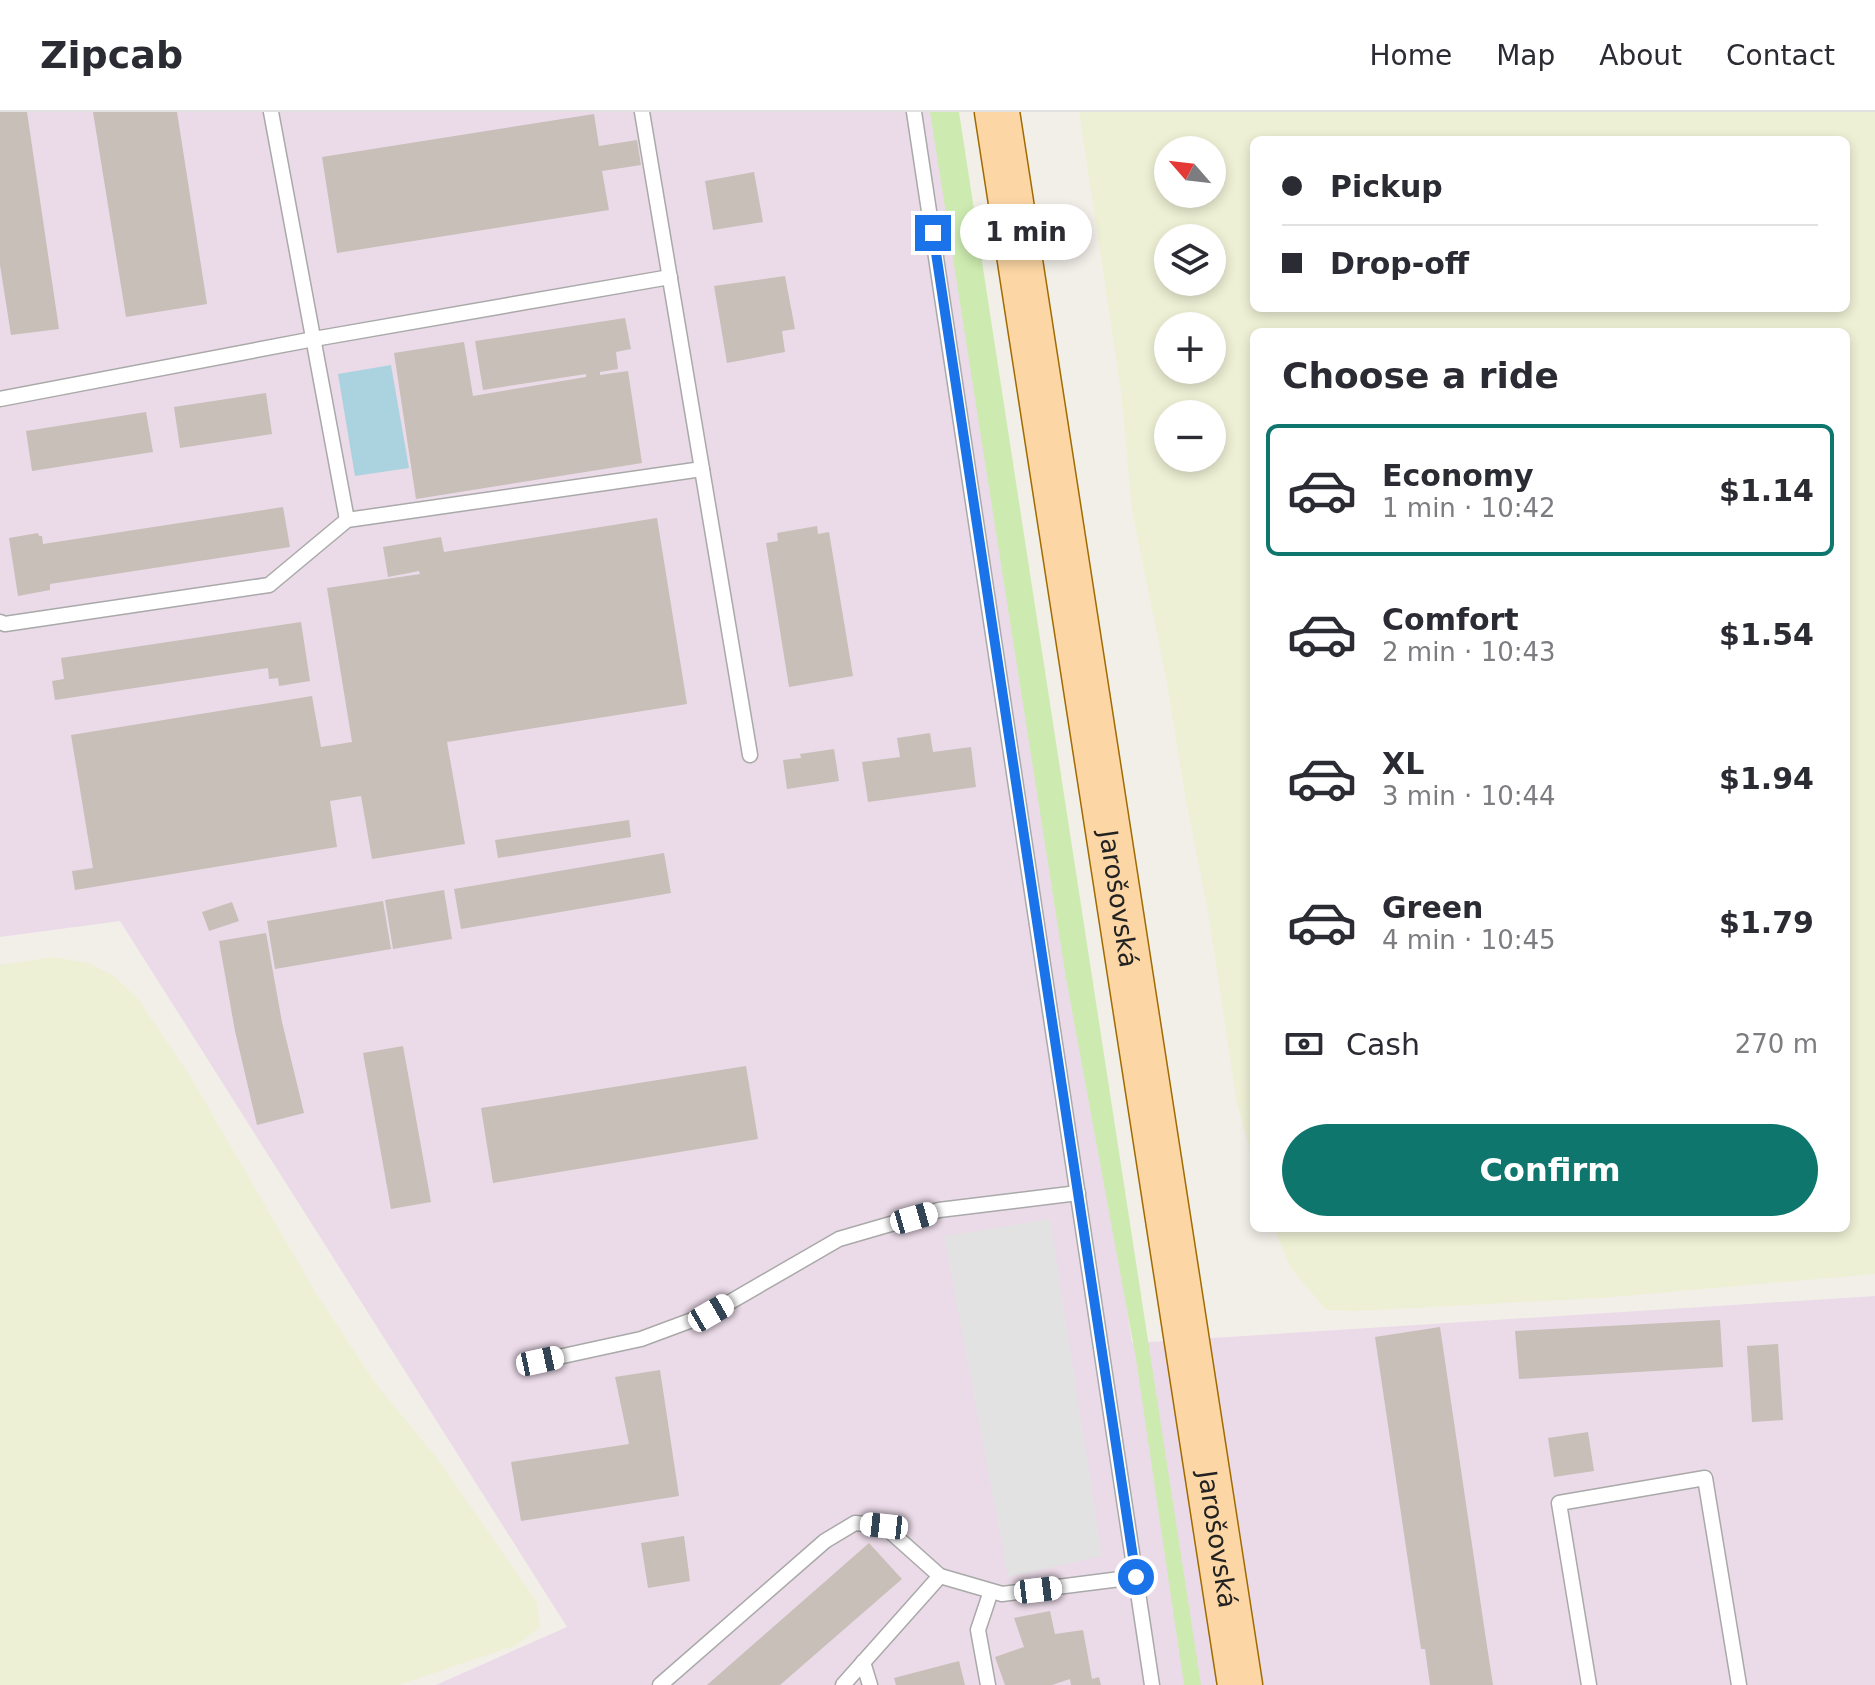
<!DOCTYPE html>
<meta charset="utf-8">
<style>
:root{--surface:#fff;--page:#f2f2f3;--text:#2b2b33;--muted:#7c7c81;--line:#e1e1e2;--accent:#0f766e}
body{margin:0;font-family:"DejaVu Sans",sans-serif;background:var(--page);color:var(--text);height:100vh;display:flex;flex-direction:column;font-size:30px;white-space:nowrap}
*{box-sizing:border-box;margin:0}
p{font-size:26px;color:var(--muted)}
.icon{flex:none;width:44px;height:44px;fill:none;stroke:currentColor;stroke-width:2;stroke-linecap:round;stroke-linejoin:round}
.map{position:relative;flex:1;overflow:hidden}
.details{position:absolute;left:1250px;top:216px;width:600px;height:904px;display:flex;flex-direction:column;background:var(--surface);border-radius:12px;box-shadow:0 4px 12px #0003}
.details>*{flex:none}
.top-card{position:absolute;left:1250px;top:24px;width:600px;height:176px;border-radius:12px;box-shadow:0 4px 12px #0003;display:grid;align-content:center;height:176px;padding:0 32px;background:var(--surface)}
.needle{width:52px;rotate:298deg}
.fabs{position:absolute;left:1154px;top:24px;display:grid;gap:16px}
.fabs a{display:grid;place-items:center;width:72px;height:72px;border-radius:50%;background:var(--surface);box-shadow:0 4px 12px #0003;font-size:40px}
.end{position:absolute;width:36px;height:36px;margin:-18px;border:10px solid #1a73e8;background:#fff;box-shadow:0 0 0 4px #fff}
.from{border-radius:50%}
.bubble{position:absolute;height:56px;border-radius:28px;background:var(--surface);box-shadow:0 4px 12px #0003;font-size:26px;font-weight:700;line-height:56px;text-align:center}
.car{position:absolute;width:24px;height:48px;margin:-24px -12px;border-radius:10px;box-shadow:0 0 6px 2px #0007;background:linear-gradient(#fff 24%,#345 0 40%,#fff 0 76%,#345 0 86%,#fff 0)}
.top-card b{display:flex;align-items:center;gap:28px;height:76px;font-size:30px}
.top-card b+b{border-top:2px solid var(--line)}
.top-card i{width:20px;height:20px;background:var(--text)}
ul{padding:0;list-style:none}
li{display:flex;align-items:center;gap:24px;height:132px;margin:0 16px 12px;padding:0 16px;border:4px solid transparent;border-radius:12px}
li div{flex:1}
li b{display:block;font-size:30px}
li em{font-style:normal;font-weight:700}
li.active{border-color:var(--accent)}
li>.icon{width:72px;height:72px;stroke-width:1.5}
h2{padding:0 32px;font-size:36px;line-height:96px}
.pay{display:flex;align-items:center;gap:20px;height:88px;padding:0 32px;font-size:30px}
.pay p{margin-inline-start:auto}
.action{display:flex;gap:16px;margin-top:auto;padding:16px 32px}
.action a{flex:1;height:92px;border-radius:48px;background:var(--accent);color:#fff;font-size:32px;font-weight:700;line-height:92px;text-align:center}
header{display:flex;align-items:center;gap:48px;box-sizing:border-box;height:112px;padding:0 40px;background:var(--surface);border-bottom:2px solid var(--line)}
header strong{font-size:38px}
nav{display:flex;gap:44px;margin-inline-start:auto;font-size:28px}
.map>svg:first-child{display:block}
.industrial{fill:#ebdbe8}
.farmland{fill:#eef0d5;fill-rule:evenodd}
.grass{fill:#cdebb0}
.parking{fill:#e2e2e2}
.water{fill:#aad3df}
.building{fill:#c7bfb8}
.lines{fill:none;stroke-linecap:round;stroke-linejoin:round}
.service-casing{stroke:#a9a9a9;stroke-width:17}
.primary-casing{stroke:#a06b00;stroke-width:47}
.service{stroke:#fff;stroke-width:14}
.primary{stroke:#fcd6a4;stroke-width:44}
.route{stroke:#1a73e8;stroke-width:10}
.labels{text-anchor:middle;stroke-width:6;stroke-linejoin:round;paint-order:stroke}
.street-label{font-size:26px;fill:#222;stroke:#fff}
</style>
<header>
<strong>Zipcab</strong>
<nav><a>Home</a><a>Map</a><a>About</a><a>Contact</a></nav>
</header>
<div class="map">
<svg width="1875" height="1573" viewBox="0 0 1875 1573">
<rect width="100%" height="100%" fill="#f2efe9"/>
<path class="industrial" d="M 0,0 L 947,0 L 1132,1231 L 1875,1184 L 1875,1573 L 436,1573 L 567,1515 L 120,809 L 0,825 Z"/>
<g class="farmland">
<path d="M 1079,0 L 1875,0 L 1875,1162 L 1601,1186 L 1354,1199 L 1326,1198 L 1290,1155 L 1274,1116 L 1846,1116 L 1846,220 L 1254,220 L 1254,1052 L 1237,992 L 1208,800 L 1185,683 L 1166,566 L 1132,399 L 1121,279 ZM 1254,28 L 1846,28 L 1846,196 L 1254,196 ZM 1168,38 L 1212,38 L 1212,82 L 1168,82 ZM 1168,126 L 1212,126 L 1212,170 L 1168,170 ZM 1168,214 L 1212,214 L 1212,258 L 1168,258 ZM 1168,302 L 1212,302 L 1212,346 L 1168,346 Z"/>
<path d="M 53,845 L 88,851 L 113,863 L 138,887 L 190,964 L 317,1183 L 373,1268 L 439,1349 L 537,1490 L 540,1515 L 517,1533 L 399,1573 L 0,1573 L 0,853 Z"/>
</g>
<path class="grass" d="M 930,0 L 959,0 L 1201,1573 L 1184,1573 L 1136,1247 L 1066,866 Z"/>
<path class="parking" d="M 1050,1107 L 1102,1444 L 1008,1465 L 944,1124 Z"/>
<path class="water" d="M 391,253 L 409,356 L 355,364 L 338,262 Z"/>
<g class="building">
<path d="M 0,0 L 27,0 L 59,217 L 11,223 L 0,153 Z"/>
<path d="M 93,0 L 177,0 L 207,192 L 126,205 Z"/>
<path d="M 594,2 L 599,34 L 637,28 L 641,53 L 602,59 L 609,98 L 337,141 L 322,45 Z"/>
<path d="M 754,60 L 763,110 L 713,118 L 705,69 Z"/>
<path d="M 785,164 L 795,217 L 782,219 L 785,240 L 727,251 L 714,174 Z"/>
<path d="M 625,206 L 631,237 L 616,240 L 618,257 L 600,260 L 600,263 L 628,259 L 642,351 L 416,387 L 394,241 L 464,230 L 473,284 L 586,265 L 586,262 L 483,278 L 475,229 Z"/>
<path d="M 266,281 L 272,322 L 180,336 L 174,295 Z"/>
<path d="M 146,300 L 153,340 L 32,359 L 26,319 Z"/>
<path d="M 283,395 L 290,435 L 50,472 L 50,478 L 18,484 L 9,426 L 38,421 L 39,424 L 42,424 L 43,432 Z"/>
<path d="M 657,406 L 687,592 L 447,630 L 465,732 L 372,747 L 361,684 L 330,689 L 337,735 L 75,778 L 72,759 L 93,756 L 71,623 L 312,584 L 321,635 L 352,630 L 327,476 L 420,462 L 419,459 L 388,465 L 383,435 L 441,425 L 444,440 Z"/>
<path d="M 817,414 L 818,422 L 829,420 L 853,564 L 789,575 L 766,431 L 778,429 L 777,421 Z"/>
<path d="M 301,510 L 310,569 L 279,574 L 278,566 L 269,567 L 268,556 L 55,588 L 52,569 L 64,567 L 61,546 Z"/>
<path d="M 930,621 L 933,640 L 971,635 L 976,675 L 868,690 L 862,650 L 900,645 L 897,626 Z"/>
<path d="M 834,637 L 839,669 L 787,677 L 783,648 L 801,646 L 800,642 Z"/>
<path d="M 629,708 L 631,725 L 498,746 L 495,728 Z"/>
<path d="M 664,741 L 671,781 L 461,817 L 454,777 Z"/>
<path d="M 444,778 L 452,827 L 393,837 L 385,788 Z"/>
<path d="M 383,789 L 391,837 L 275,857 L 267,809 Z"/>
<path d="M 232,790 L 239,809 L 209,819 L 202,800 Z"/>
<path d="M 266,821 L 282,910 L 304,1001 L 257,1013 L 235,919 L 219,829 Z"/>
<path d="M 403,934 L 431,1090 L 391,1097 L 363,941 Z"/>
<path d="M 746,954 L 758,1027 L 493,1071 L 481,996 Z"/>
<path d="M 1720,1208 L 1723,1255 L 1519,1267 L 1515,1219 Z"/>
<path d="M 1440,1215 L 1485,1521 L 1493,1573 L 1430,1573 L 1425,1537 L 1421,1537 L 1375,1225 Z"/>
<path d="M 1778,1232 L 1783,1308 L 1752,1310 L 1747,1234 Z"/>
<path d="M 660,1258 L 679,1384 L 521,1409 L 511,1350 L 629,1332 L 615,1265 Z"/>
<path d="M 1588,1320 L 1594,1359 L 1554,1365 L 1548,1326 Z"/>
<path d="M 684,1424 L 690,1469 L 648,1476 L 641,1431 Z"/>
<path d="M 869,1431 L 902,1467 L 780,1573 L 707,1573 Z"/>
<path d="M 1050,1499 L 1055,1522 L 1083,1518 L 1092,1567 L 1099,1565 L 1101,1573 L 1071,1573 L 1070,1567 L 1052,1573 L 1005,1573 L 995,1545 L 1024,1535 L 1014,1506 Z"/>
<path d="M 959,1549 L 965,1573 L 896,1573 L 894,1566 Z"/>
</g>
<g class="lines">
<g class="service-casing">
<g id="service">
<path d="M 271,0 L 347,408"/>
<path d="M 642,0 L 750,643"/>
<path d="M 914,0 L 1152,1573"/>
<path d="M 0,287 L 314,227 L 670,165"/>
<path d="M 0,510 L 5,512 L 269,473 L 347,408 L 702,357"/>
<path d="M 540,1249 L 641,1227 L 711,1201 L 839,1127 L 939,1098 L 1078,1081"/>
<path d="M 863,1550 L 870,1573"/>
<path d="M 660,1573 L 825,1429 L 855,1411 L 884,1414 L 940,1464 L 1002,1482 L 1136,1465"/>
<path d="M 843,1573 L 940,1464"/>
<path d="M 988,1573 L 978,1518 L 991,1479"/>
<path d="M 1589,1573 L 1559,1391 L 1705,1366 L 1739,1573"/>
</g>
</g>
<g class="primary-casing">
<g id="primary">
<path id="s1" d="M 997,0 L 1240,1573"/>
</g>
</g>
<use href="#service" class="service"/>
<use href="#primary" class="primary"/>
</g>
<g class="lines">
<path class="route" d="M 933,121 L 1136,1465"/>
</g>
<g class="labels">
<g class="street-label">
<text dy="9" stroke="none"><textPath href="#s1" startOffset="796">Jarošovská</textPath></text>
<text dy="9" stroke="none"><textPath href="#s1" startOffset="1444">Jarošovská</textPath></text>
</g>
</g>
</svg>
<div class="fabs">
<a><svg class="needle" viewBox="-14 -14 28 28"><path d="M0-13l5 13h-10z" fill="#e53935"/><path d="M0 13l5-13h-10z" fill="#7c7c81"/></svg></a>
<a><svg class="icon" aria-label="layers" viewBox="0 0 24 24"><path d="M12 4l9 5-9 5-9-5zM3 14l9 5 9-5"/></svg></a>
<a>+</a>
<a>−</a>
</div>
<i class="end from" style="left:1136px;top:1465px"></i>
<i class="end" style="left:933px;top:121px"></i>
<div class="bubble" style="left:960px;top:92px;width:132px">1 min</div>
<i class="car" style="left:914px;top:1106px;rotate:74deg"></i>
<i class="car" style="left:711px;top:1201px;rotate:60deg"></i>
<i class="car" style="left:540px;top:1249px;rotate:78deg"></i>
<i class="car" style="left:884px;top:1414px;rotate:276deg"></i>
<i class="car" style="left:1038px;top:1478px;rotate:83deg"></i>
<div class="top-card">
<b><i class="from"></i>Pickup</b>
<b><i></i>Drop-off</b>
</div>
<section class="details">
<h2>Choose a ride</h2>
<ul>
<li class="active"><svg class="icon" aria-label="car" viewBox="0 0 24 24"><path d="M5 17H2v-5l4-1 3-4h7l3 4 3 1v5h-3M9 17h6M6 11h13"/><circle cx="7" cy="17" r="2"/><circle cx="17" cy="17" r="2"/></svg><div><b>Economy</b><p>1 min · 10:42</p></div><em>$1.14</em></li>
<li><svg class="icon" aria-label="car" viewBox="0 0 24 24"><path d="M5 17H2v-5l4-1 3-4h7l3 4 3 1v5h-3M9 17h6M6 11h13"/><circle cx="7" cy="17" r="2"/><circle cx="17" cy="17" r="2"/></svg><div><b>Comfort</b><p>2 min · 10:43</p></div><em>$1.54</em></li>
<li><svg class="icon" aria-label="car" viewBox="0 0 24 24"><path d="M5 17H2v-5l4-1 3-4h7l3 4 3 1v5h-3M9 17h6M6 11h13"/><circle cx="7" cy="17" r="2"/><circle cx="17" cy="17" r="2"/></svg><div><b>XL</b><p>3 min · 10:44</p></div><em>$1.94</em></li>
<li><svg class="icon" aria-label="car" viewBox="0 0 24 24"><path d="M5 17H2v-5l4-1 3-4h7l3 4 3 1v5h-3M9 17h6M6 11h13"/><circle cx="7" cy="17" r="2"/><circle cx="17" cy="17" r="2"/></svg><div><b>Green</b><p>4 min · 10:45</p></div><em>$1.79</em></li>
</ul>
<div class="pay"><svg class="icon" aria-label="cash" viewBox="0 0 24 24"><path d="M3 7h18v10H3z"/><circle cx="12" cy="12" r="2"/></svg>Cash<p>270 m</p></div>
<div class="action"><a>Confirm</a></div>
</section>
</div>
